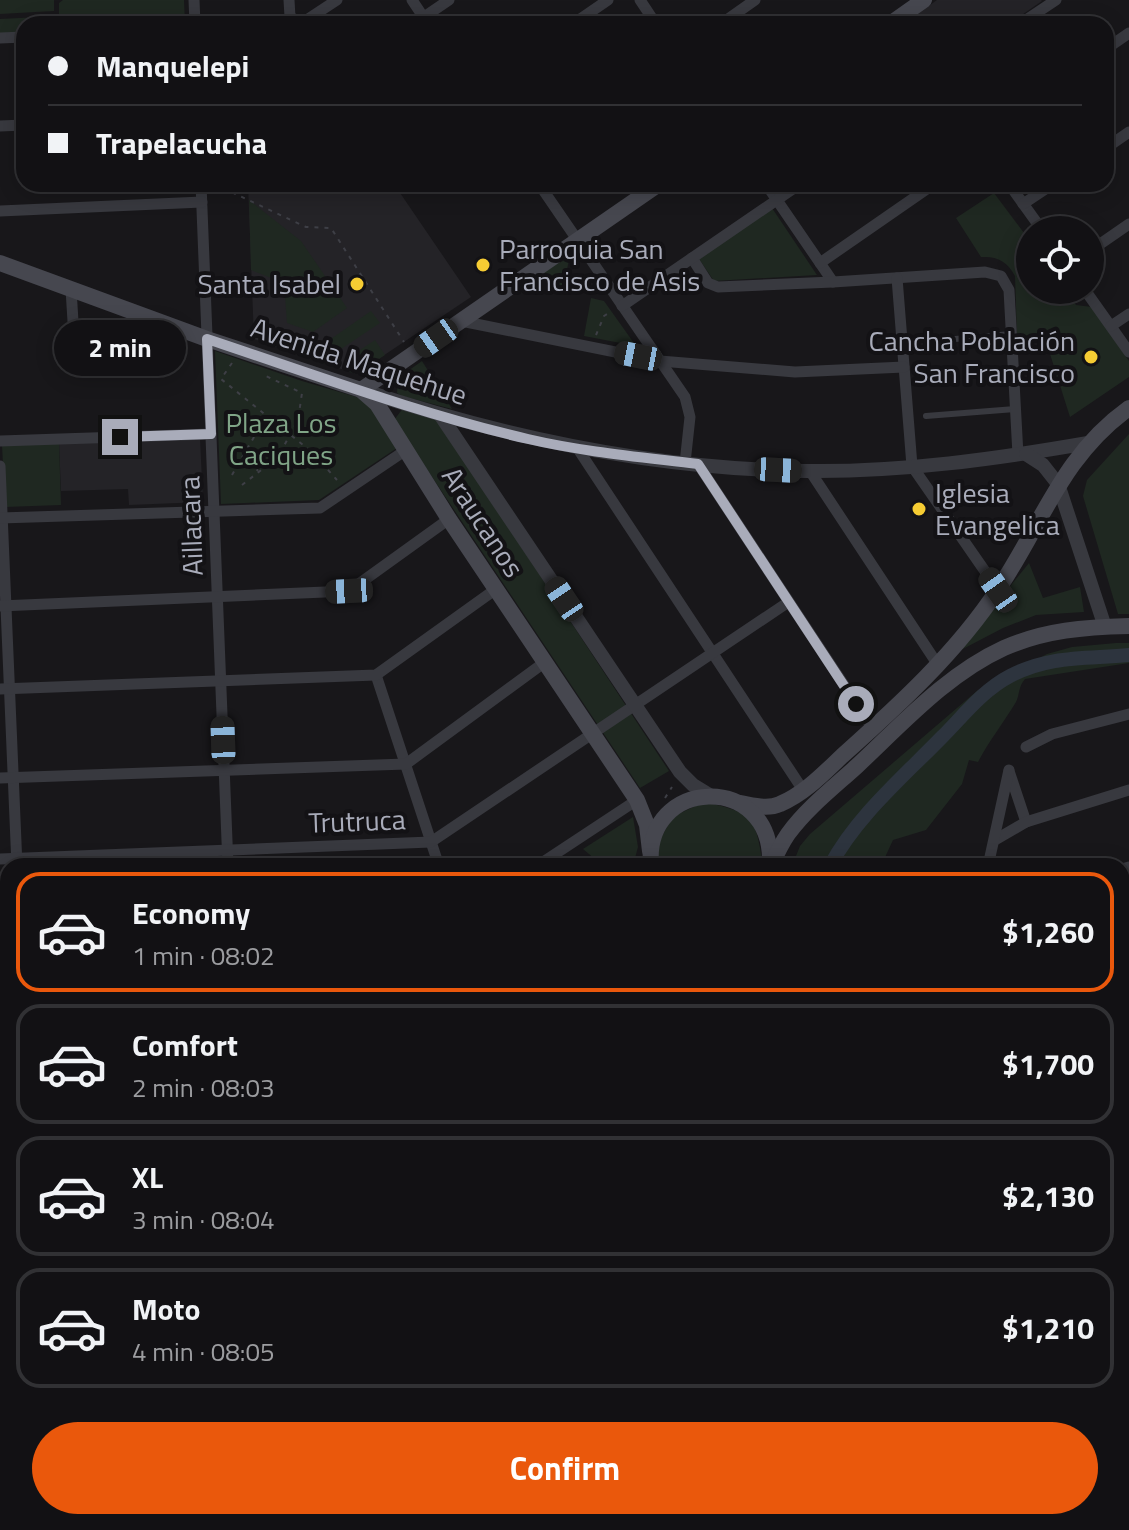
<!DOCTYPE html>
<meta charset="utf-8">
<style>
:root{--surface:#121114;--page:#1b1a1d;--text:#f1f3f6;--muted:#9c9da0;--line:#313134;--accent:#ea580c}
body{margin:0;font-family:"Titillium Web",sans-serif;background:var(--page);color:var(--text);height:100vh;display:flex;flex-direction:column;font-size:30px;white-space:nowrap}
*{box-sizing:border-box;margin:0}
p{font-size:26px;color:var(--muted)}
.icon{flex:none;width:44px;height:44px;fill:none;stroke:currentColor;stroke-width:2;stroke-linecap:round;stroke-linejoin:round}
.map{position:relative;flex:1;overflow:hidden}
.sheet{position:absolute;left:0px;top:858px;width:1130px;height:672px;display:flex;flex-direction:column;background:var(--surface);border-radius:24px 24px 0 0;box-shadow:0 4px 20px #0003,0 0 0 2px var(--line)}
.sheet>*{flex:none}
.guide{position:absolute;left:16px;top:16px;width:1098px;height:176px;border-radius:24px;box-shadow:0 4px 20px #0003,0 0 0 2px var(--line);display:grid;align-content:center;height:176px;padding:0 32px;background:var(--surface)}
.fabs{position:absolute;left:1016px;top:216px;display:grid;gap:16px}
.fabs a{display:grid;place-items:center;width:88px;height:88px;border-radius:50%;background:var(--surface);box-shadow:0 4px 20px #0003,0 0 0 2px var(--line);font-size:40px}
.end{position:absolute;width:36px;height:36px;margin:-18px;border:10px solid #a9acba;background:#111;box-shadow:0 0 0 4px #111}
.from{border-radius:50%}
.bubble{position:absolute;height:56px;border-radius:28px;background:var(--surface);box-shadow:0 4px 20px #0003,0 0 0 2px var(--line);font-size:26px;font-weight:700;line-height:56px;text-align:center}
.car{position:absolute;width:24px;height:48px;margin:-24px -12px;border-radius:10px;box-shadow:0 0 6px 2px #0007;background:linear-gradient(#222 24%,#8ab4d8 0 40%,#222 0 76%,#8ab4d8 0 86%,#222 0)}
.guide b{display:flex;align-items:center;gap:28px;height:76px;font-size:30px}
.guide b+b{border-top:2px solid var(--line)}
.guide i{width:20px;height:20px;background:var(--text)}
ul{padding:14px 0 0;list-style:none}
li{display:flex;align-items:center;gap:24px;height:120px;margin:0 16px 12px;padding:0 16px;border:4px solid var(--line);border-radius:24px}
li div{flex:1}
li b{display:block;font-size:30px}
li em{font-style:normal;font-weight:700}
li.current{border-color:var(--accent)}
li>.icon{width:72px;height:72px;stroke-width:1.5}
.primary-button{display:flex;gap:16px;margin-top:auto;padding:16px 32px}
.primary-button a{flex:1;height:92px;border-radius:48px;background:var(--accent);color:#fff;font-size:32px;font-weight:700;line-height:92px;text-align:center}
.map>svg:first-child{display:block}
.built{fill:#242327}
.green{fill:#1f2821}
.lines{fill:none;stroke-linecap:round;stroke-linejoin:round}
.canal{stroke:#2d343e;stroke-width:14}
.path{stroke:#3e3f46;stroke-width:2;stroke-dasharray:4 6;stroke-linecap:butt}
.service{stroke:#38393f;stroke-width:6}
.minor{stroke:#38393f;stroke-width:11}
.tertiary{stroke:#38393f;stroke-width:14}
.secondary{stroke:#46474f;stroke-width:16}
.primary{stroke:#54555e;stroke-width:18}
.route{stroke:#a9acba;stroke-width:10}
.poi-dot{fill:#f6cc33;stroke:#131215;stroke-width:3}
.labels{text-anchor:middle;stroke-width:8;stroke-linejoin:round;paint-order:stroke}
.poi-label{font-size:28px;fill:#a9acba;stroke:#131215;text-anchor:start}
.street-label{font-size:28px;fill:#a9acba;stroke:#131215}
.park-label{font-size:28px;fill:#80a587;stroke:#131215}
</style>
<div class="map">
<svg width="1129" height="1530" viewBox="0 0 1129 1530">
<rect width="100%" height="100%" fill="#18171a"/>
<g class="built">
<path d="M 937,0 L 1041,0 L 1042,1 L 1009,24 L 910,24 L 908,21 Z"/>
<path d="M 248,184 L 394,184 L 471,297 L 356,374 L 254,339 Z"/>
<path d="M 200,438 L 203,502 L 129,505 L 128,489 L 61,491 L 59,443 Z"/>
</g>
<g class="green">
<path d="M 0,0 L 54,0 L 54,11 L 0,14 Z"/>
<path d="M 63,0 L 184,0 L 185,24 L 24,24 L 24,33 L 0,34 L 0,19 L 59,16 L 59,3 Z"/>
<path d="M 994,193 L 1030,241 L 1030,290 L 1065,290 L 1076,305 L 1092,307 L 1129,361 L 1129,377 L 1070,417 L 1044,335 L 1017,336 L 1015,276 C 1007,261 997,256 981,257 L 956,218 Z"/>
<path d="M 249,200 L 301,241 L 347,308 L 313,332 L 287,323 L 284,283 L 251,270 Z"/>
<path d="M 772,208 L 817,275 L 714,281 L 699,259 Z"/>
<path d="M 570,255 L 562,294 L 524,286 Z"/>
<path d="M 591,298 L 604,301 L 636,346 L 584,336 Z"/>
<path d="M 371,311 L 380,323 L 341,349 L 334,367 L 305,357 Z"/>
<path d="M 375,340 L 385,355 L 356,374 L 344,370 L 348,358 Z"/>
<path d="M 215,351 L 302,381 L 360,398 L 372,408 L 397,448 L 319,500 L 221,504 Z"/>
<path d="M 422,361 L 452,409 L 402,396 L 397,393 L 398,378 Z"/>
<path d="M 404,407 L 434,416 L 439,422 L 669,771 L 640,788 L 394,420 Z"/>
<path d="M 1129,434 L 1129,614 L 1118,614 L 1083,496 L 1087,480 Z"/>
<path d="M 59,443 L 61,505 L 5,507 L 2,445 Z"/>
<path d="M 1029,563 L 1043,598 L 1080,587 L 1084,612 L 1036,615 L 1003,628 L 957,652 Z"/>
<path d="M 1116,643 L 1129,643 L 1129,663 L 1025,679 C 1018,687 1020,694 1016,702 C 1004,722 989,741 978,762 L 969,760 L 962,784 L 926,830 L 893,840 L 881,866 L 792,866 L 800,846 L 810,834 L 978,690 L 1047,654 L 1072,647 Z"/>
<path d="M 704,802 C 754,813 755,816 763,866 L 657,866 L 656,848 L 672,817 Z"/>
<path d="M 633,817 L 638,847 L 635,858 L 640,866 L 601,866 L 601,864 L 583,849 Z"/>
<path d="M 675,1522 L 1061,1522 L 1058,1530 L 673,1530 Z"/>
</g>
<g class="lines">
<g class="canal">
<path d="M 830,866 C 857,816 902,778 942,737 C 963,716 983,690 1010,676 C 1050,655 1086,659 1129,655"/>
<path d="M 243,1530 L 260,1522"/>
</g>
<g class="path">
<path d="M 214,184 L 306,227 L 331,228 L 404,342"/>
<path d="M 596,335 L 604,316 L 612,311"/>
<path d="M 232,363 L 221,379 L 313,453 L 337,480"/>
<path d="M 244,454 L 258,471"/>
<path d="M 232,475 L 265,418"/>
<path d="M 242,485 L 278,457 L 298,420 L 302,393 L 266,376"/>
<path d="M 665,798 L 672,787"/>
<path d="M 935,1522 L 960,1529"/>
<path d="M 177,1528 L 197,1522"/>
<path d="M 960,1529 L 962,1522"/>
<path d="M 473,1530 L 486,1522"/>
<path d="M 743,1530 L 745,1522"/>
<path d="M 809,1530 L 811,1522"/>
<path d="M 875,1530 L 878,1522"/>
<path d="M 1047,1530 L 1050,1522"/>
</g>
<g class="service">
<path d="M 933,341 L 1011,334"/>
<path d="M 926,416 L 1015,409"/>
</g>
<g class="minor">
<path d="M 194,0 L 195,24"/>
<path d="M 289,0 L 290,17 L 302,23 L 337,0"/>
<path d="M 412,0 L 428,24"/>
<path d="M 640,0 L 656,24"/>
<path d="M 424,17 L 449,0"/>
<path d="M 573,24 L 608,0"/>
<path d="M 721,24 L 755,0"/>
<path d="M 1020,24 L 1056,0"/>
<path d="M 0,38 L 24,37"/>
<path d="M 1106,49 L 1129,33"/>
<path d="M 0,126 L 24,125"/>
<path d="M 1106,148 L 1129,132"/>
<path d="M 201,184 L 228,866"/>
<path d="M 539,184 L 685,397 L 690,417 L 685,463"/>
<path d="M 766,184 L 833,282"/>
<path d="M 1009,184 L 1042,230"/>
<path d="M 1023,204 L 1053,184"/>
<path d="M 0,211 L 202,202"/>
<path d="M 1090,251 L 1129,224"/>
<path d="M 692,258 L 708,283 L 718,287 L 833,282 L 985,272 L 1001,276 L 1009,290 L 1018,455"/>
<path d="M 820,263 L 934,184"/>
<path d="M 897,278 L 912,466 L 998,590"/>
<path d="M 71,289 L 76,370"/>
<path d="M 1085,290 L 1129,352"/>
<path d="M 622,306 L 800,184"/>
<path d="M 461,321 L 660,361 L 795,372 L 904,367"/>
<path d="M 1111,326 L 1129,314"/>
<path d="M 0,441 L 211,434"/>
<path d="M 578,449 L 803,790"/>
<path d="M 698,464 L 873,729"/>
<path d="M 0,466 L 17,866"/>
<path d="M 810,471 L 938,665"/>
<path d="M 0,518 L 320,508 L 406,450"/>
<path d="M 0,606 L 349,591 L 449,519"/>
<path d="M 376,675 L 439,866"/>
<path d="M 0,689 L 376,675 L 496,589"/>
<path d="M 1026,747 L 1052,734 L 1129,714"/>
<path d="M 1009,771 L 1026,822"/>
<path d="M 0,778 L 406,764 L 545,662"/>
<path d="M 995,840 L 1026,822 L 1129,790"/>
<path d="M 0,859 L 431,842 L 787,603"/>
<path d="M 537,866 L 637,800"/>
<path d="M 988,866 L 1009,770"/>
<path d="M 1122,869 L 1129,867"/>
<path d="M 0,940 L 8,940"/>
<path d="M 1122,965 L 1129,962"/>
<path d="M 0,1022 L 8,1022"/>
<path d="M 1122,1085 L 1129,1081"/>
<path d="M 0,1106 L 8,1106"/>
<path d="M 0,1186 L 8,1185"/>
<path d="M 1122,1203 L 1129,1199"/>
<path d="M 0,1267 L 8,1267"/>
<path d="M 1122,1320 L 1129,1315"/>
<path d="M 0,1346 L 8,1345"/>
</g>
<g class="tertiary">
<path d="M 362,390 C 506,438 656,470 809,471 C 902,472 996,459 1088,443"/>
<path d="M 441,416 L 680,772 L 693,785 L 711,796"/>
<path d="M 1026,454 L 1043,465 L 1058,484 L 1105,627"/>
</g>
<g class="secondary">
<path d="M 890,24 L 924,0"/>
<path d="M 0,263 L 207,339 L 361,390 L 377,404 L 449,519 L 637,800 L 647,825 L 650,851"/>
<path d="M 361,390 L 659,184"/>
<path d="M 739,803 C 752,805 767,810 780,804 C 804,794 824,773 842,756 C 899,705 957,652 999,588 C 1043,522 1062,456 1129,408"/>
<path d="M 651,866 C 643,776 773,772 770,863"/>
<path d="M 771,866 C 776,855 781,844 788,834 C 807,808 834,787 857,766 C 902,724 947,674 1004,648 C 1045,630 1085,627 1129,626"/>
<path d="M 1122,1461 L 1129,1469"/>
<path d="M 1122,1495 L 1129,1508"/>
<path d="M 0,1523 L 32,1522"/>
<path d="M 128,1530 L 162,1522"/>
</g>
<path class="primary" d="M 1128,1530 L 1129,1525"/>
</g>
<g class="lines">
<path class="route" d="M 120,437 L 211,434 L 207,339 C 313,374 419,414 528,439 C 584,452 641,457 698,464 L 856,704"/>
</g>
<g class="poi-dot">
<circle cx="483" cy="265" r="8"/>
<circle cx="357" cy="284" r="8"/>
<circle cx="1091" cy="357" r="8"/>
<circle cx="919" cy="509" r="8"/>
</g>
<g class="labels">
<g class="poi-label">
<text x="499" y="259">Parroquia San<tspan x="499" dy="32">Francisco de Asis</tspan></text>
<text x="341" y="294" text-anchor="end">Santa Isabel</text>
<text x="1075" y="351" text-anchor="end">Cancha Población<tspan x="1075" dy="32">San Francisco</tspan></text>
<text x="935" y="503">Iglesia<tspan x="935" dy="32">Evangelica</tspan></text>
</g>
<g class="street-label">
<text transform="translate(359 361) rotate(18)" y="10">Avenida Maquehue</text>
<text transform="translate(483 522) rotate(57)" y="10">Araucanos</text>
<text transform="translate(191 526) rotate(-92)" y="10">Aillacara</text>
<text transform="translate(357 821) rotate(-2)" y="10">Trutruca</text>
</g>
<g class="park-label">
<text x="281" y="433">Plaza Los<tspan x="281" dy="32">Caciques</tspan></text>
</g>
</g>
</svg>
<div class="fabs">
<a><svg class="icon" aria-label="locate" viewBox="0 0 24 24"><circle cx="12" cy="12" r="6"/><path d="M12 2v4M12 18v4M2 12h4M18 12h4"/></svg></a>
</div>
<i class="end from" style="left:856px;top:704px"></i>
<i class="end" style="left:120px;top:437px"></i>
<div class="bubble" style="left:54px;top:320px;width:132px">2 min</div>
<i class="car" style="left:436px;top:338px;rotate:235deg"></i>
<i class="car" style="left:638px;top:356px;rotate:281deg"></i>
<i class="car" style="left:778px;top:470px;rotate:93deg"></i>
<i class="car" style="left:998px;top:590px;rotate:325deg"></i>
<i class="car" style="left:349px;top:591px;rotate:267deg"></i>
<i class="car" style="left:564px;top:599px;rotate:326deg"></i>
<i class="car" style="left:223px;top:740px;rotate:358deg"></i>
<div class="guide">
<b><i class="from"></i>Manquelepi</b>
<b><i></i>Trapelacucha</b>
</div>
<section class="sheet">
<ul>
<li class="current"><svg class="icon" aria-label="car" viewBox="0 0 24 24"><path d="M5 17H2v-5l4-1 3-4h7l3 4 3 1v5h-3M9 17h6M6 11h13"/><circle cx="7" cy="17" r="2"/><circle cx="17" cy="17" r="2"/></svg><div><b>Economy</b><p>1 min · 08:02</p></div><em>$1,260</em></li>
<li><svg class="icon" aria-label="car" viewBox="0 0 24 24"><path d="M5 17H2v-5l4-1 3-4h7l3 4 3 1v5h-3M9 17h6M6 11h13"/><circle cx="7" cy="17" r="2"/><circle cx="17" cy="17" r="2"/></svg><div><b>Comfort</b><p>2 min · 08:03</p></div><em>$1,700</em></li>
<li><svg class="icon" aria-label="car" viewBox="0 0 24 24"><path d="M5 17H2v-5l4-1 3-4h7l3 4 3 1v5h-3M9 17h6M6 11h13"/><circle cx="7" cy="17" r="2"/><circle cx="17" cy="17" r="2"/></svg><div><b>XL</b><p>3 min · 08:04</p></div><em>$2,130</em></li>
<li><svg class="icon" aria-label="car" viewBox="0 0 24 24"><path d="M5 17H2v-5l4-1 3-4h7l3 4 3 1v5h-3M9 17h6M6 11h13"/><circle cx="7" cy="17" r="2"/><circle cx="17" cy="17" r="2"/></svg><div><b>Moto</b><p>4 min · 08:05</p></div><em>$1,210</em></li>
</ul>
<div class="primary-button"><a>Confirm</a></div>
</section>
</div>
